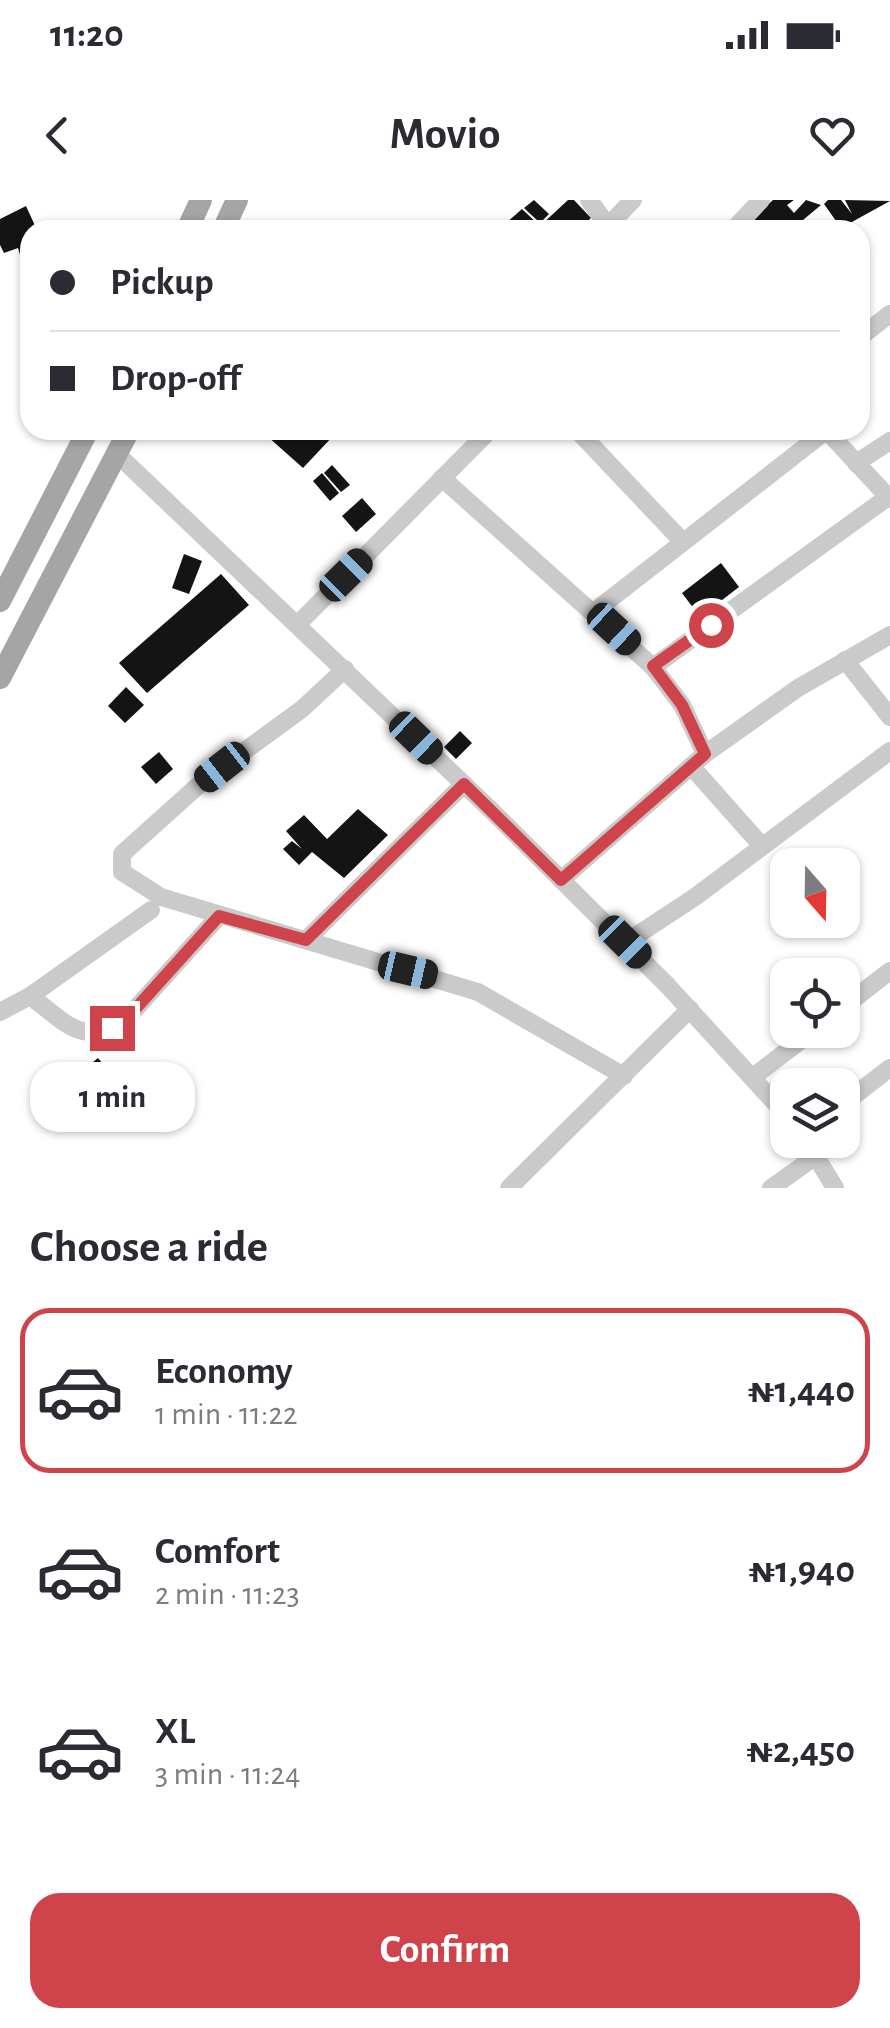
<!DOCTYPE html>
<meta charset="utf-8">
<style>
:root{--surface:#fff;--page:#f7f7f7;--text:#2b2b33;--muted:#7c7c81;--line:#e1e1e2;--accent:#cf444b}
body{margin:0;font-family:"Alegreya Sans",sans-serif;background:var(--page);color:var(--text);height:100vh;display:flex;flex-direction:column;font-size:38px;white-space:nowrap}
*{box-sizing:border-box;margin:0}
p{font-size:32px;color:var(--muted)}
.icon{flex:none;width:55px;height:55px;fill:none;stroke:currentColor;stroke-width:2;stroke-linecap:round;stroke-linejoin:round}
.map{position:relative;height:988px;overflow:hidden}
.panel{display:flex;flex-direction:column;background:var(--surface);flex:1}
.panel>*{flex:none}
.top-card{position:absolute;left:20px;top:20px;width:850px;height:220px;border-radius:30px;box-shadow:0 2px 8px #0004;display:grid;align-content:center;height:220px;padding:0 30px;background:var(--surface)}
.needle{width:65px;rotate:160deg}
.tools{position:absolute;left:770px;top:648px;display:grid;gap:20px}
.tools a{display:grid;place-items:center;width:90px;height:90px;border-radius:20px;background:var(--surface);box-shadow:0 2px 8px #0004;font-size:50px}
.end{position:absolute;width:45px;height:45px;margin:-22px;border:12px solid #cf444b;background:#fff;box-shadow:0 0 0 5px #fff}
.from{border-radius:50%}
.bubble{position:absolute;height:70px;border-radius:30px;background:var(--surface);box-shadow:0 2px 8px #0004;font-size:32px;font-weight:700;line-height:70px;text-align:center}
.car{position:absolute;width:30px;height:60px;margin:-30px -15px;border-radius:12px;box-shadow:0 0 8px 2px #0007;background:linear-gradient(#222 24%,#8ab4d8 0 40%,#222 0 76%,#8ab4d8 0 86%,#222 0)}
.top-card b{display:flex;align-items:center;gap:35px;height:95px;font-size:38px}
.top-card b+b{border-top:2px solid var(--line)}
.top-card i{width:25px;height:25px;background:var(--text)}
ul{padding:0;list-style:none}
li{display:flex;align-items:center;gap:30px;height:165px;margin:0 20px 15px;padding:0 10px;border:5px solid transparent;border-radius:30px}
li div{flex:1}
li b{display:block;font-size:38px}
li em{font-style:normal;font-weight:700}
li.current{border-color:var(--accent)}
li>.icon{width:90px;height:90px;stroke-width:1.5}
h2{padding:0 30px;font-size:45px;line-height:120px}
.primary-button{display:flex;gap:20px;margin-top:auto;padding:20px 30px}
.primary-button a{flex:1;height:115px;border-radius:30px;background:var(--accent);color:#fff;font-size:40px;font-weight:700;line-height:115px;text-align:center}
.status{display:flex;justify-content:space-between;align-items:center;height:70px;padding:0 50px;background:var(--surface);direction:ltr}
.status svg{height:28px;fill:currentColor}
header{display:flex;justify-content:space-between;align-items:center;height:130px;padding:0 30px;background:var(--surface);font-size:45px;font-weight:700}
.map>svg:first-child{display:block}
.building{fill:#141414}
.lines{fill:none;stroke-linecap:round;stroke-linejoin:round}
.minor{stroke:#cacaca;stroke-width:18}
.major{stroke:#a5a5a5;stroke-width:22}
.route{stroke:#cf444b;stroke-width:12}
</style>
<div class="status"><b>11:20</b><svg viewBox="0 0 49 12"><path d="M0 12V9h3v3zM5 12V6h3v6zM10 12V3h3v9zM15 12V0h3v12zM26 1h20v11H26zM47 4h2v5h-2z"/></svg></div>
<header><svg class="icon" aria-label="back" viewBox="0 0 24 24"><path d="M15 5l-7 7 7 7"/></svg>Movio<svg class="icon" aria-label="heart" viewBox="0 0 24 24"><path d="M12 20l-8-8c-3-5 5-10 8-4 3-6 11-1 8 4z"/></svg></header>
<div class="map">
<svg width="890" height="988" viewBox="0 0 890 988">
<rect width="100%" height="100%" fill="#fff"/>
<g class="building">
<path d="M 534,0 L 549,14 L 540,23 L 524,8 Z"/>
<path d="M 568,0 L 574,0 L 591,18 L 578,30 L 559,30 L 562,27 L 559,23 L 551,30 L 529,30 L 519,21 L 511,30 L 498,30 L 522,9 L 540,26 Z"/>
<path d="M 773,0 L 794,0 L 787,5 L 794,13 L 806,0 L 821,5 L 791,30 L 762,30 L 752,19 Z"/>
<path d="M 828,0 L 841,0 L 852,14 L 845,0 L 890,1 L 841,28 L 824,4 Z"/>
<path d="M 26,6 L 37,30 L 30,30 L 30,55 L 21,58 L 18,48 L 4,53 L 0,45 L 0,19 Z"/>
<path d="M 273,230 L 331,230 L 335,234 L 303,268 L 267,236 Z"/>
<path d="M 332,265 L 350,285 L 341,292 L 324,273 Z"/>
<path d="M 322,273 L 339,293 L 330,301 L 313,281 Z"/>
<path d="M 362,298 L 376,314 L 356,332 L 342,316 Z"/>
<path d="M 184,354 L 202,361 L 189,394 L 172,388 Z"/>
<path d="M 721,363 L 739,387 L 700,417 L 682,393 Z"/>
<path d="M 221,374 L 249,405 L 147,493 L 119,463 Z"/>
<path d="M 126,487 L 144,505 L 125,523 L 108,506 Z"/>
<path d="M 460,531 L 472,543 L 456,559 L 444,547 Z"/>
<path d="M 159,552 L 173,569 L 156,584 L 141,567 Z"/>
<path d="M 358,609 L 388,635 L 344,678 L 312,652 L 299,665 L 283,649 L 292,641 L 302,649 L 286,631 L 304,615 L 327,639 Z"/>
<path d="M 98,858 L 122,887 L 108,900 L 83,870 Z"/>
</g>
<g class="lines">
<g class="minor">
<path d="M 589,0 L 611,30"/>
<path d="M 608,26 L 633,0"/>
<path d="M 733,30 L 761,0"/>
<path d="M 860,137 L 890,114"/>
<path d="M 577,230 L 683,342"/>
<path d="M 826,230 L 890,299"/>
<path d="M 117,254 L 491,610 L 667,785 L 788,917"/>
<path d="M 856,263 L 890,241"/>
<path d="M 442,278 L 653,467 L 682,505 L 705,554"/>
<path d="M 595,411 L 827,230"/>
<path d="M 298,424 L 490,230"/>
<path d="M 845,460 L 890,517"/>
<path d="M 653,467 L 888,297"/>
<path d="M 345,469 L 302,509 L 201,583 L 122,654 L 122,672 L 161,697 L 478,792 L 624,876"/>
<path d="M 691,566 L 762,646"/>
<path d="M 561,680 L 705,554 L 798,488 L 890,435"/>
<path d="M 306,740 L 464,584"/>
<path d="M 625,743 L 695,697 L 890,551"/>
<path d="M 30,796 C 70,826 82,848 129,816 L 219,716"/>
<path d="M 842,808 L 890,771"/>
<path d="M 0,812 L 30,796 L 151,710"/>
<path d="M 753,877 L 814,830"/>
<path d="M 842,905 L 890,868"/>
<path d="M 806,940 L 835,988"/>
<path d="M 509,988 L 690,809"/>
<path d="M 771,988 L 816,956"/>
</g>
<g class="major">
<path d="M 187,30 L 201,0"/>
<path d="M 223,30 L 237,0"/>
<path d="M 0,401 L 88,230"/>
<path d="M 0,478 L 129,230"/>
</g>
</g>
<g class="lines">
<path class="route" d="M 112,828 L 129,816 L 219,716 L 306,740 L 464,584 L 561,680 L 705,554 L 682,505 L 653,466 L 711,425"/>
</g>
</svg>
<div class="tools">
<a><svg class="needle" viewBox="-14 -14 28 28"><path d="M0-13l5 13h-10z" fill="#e53935"/><path d="M0 13l5-13h-10z" fill="#7c7c81"/></svg></a>
<a><svg class="icon" aria-label="locate" viewBox="0 0 24 24"><circle cx="12" cy="12" r="6"/><path d="M12 2v4M12 18v4M2 12h4M18 12h4"/></svg></a>
<a><svg class="icon" aria-label="layers" viewBox="0 0 24 24"><path d="M12 4l9 5-9 5-9-5zM3 14l9 5 9-5"/></svg></a>
</div>
<i class="end from" style="left:711px;top:425px"></i>
<i class="end" style="left:112px;top:828px"></i>
<div class="bubble" style="left:30px;top:862px;width:165px">1 min</div>
<i class="car" style="left:346px;top:375px;rotate:45deg"></i>
<i class="car" style="left:614px;top:429px;rotate:133deg"></i>
<i class="car" style="left:416px;top:538px;rotate:134deg"></i>
<i class="car" style="left:222px;top:567px;rotate:232deg"></i>
<i class="car" style="left:625px;top:742px;rotate:135deg"></i>
<i class="car" style="left:408px;top:770px;rotate:103deg"></i>
<div class="top-card">
<b><i class="from"></i>Pickup</b>
<b><i></i>Drop-off</b>
</div>
</div>
<section class="panel">
<h2>Choose a ride</h2>
<ul>
<li class="current"><svg class="icon" aria-label="car" viewBox="0 0 24 24"><path d="M5 17H2v-5l4-1 3-4h7l3 4 3 1v5h-3M9 17h6M6 11h13"/><circle cx="7" cy="17" r="2"/><circle cx="17" cy="17" r="2"/></svg><div><b>Economy</b><p>1 min · 11:22</p></div><em>₦1,440</em></li>
<li><svg class="icon" aria-label="car" viewBox="0 0 24 24"><path d="M5 17H2v-5l4-1 3-4h7l3 4 3 1v5h-3M9 17h6M6 11h13"/><circle cx="7" cy="17" r="2"/><circle cx="17" cy="17" r="2"/></svg><div><b>Comfort</b><p>2 min · 11:23</p></div><em>₦1,940</em></li>
<li><svg class="icon" aria-label="car" viewBox="0 0 24 24"><path d="M5 17H2v-5l4-1 3-4h7l3 4 3 1v5h-3M9 17h6M6 11h13"/><circle cx="7" cy="17" r="2"/><circle cx="17" cy="17" r="2"/></svg><div><b>XL</b><p>3 min · 11:24</p></div><em>₦2,450</em></li>
</ul>
<div class="primary-button"><a>Confirm</a></div>
</section>
